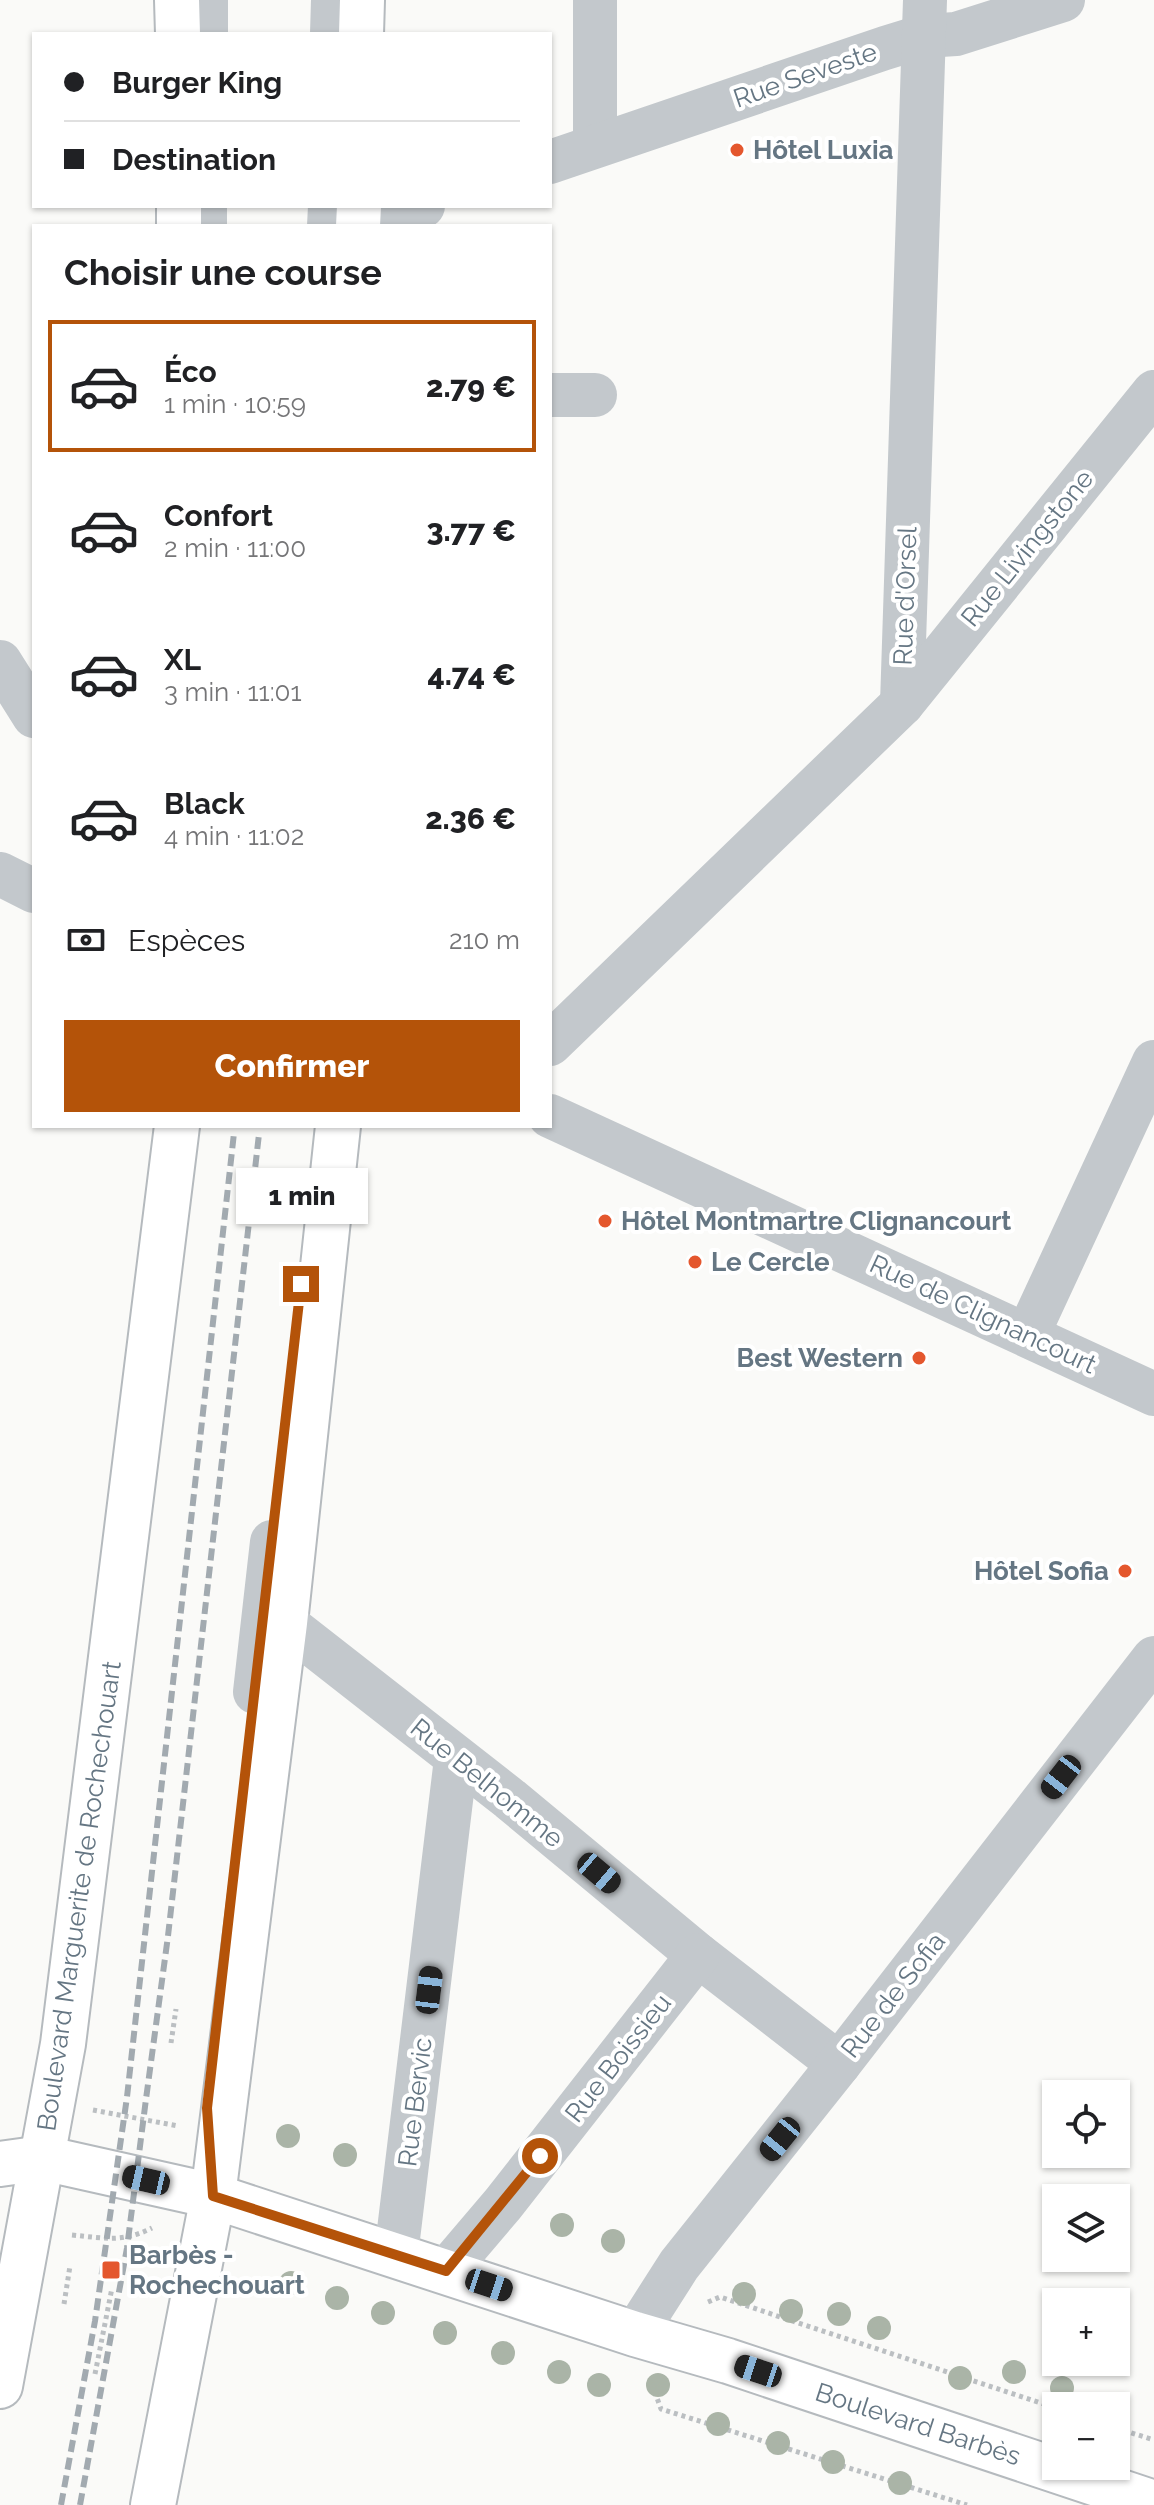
<!DOCTYPE html>
<html lang="fr">
<meta charset="utf-8">
<style>
:root{--surface:#fff;--page:#f6f6f6;--text:#202124;--muted:#757577;--line:#e0e0e0;--accent:#b45309}
body{margin:0;font-family:Raleway,sans-serif;background:var(--page);color:var(--text);height:100vh;display:flex;flex-direction:column;font-size:30px;white-space:nowrap}
*{box-sizing:border-box;margin:0}
p{font-size:26px;color:var(--muted)}
.icon{flex:none;width:44px;height:44px;fill:none;stroke:currentColor;stroke-width:2;stroke-linecap:round;stroke-linejoin:round}
.map{position:relative;flex:1;overflow:hidden}
.drawer{position:absolute;left:32px;top:224px;width:520px;height:904px;display:flex;flex-direction:column;background:var(--surface);border-radius:0px;box-shadow:0 2px 6px #0004}
.drawer>*{flex:none}
.guide{position:absolute;left:32px;top:32px;width:520px;height:176px;border-radius:0px;box-shadow:0 2px 6px #0004;display:grid;align-content:center;height:176px;padding:0 32px;background:var(--surface)}
.tools{position:absolute;left:1042px;top:2080px;display:grid;gap:16px}
.tools a{display:grid;place-items:center;width:88px;height:88px;border-radius:0px;background:var(--surface);box-shadow:0 2px 6px #0004;font-size:40px}
.end{position:absolute;width:36px;height:36px;margin:-18px;border:10px solid #b45309;background:#fff;box-shadow:0 0 0 4px #fff}
.from{border-radius:50%}
.bubble{position:absolute;height:56px;border-radius:0px;background:var(--surface);box-shadow:0 2px 6px #0004;font-size:26px;font-weight:800;line-height:56px;text-align:center}
.car{position:absolute;width:24px;height:48px;margin:-24px -12px;border-radius:10px;box-shadow:0 0 6px 2px #0007;background:linear-gradient(#222 24%,#8ab4d8 0 40%,#222 0 76%,#8ab4d8 0 86%,#222 0)}
.guide b{display:flex;align-items:center;gap:28px;height:76px;font-size:30px}
.guide b+b{border-top:2px solid var(--line)}
.guide i{width:20px;height:20px;background:var(--text)}
ul{padding:0;list-style:none}
li{display:flex;align-items:center;gap:24px;height:132px;margin:0 16px 12px;padding:0 16px;border:4px solid transparent;border-radius:0px}
li div{flex:1}
li b{display:block;font-size:30px}
li em{font-style:normal;font-weight:800}
li.on{border-color:var(--accent)}
li>.icon{width:72px;height:72px;stroke-width:1.5}
h2{padding:0 32px;font-size:36px;line-height:96px}
.pay{display:flex;align-items:center;gap:20px;height:88px;padding:0 32px;font-size:30px}
.pay p{margin-inline-start:auto}
.primary-button{display:flex;gap:16px;margin-top:auto;padding:16px 32px}
.primary-button a{flex:1;height:92px;border-radius:0px;background:var(--accent);color:#fff;font-size:32px;font-weight:800;line-height:92px;text-align:center}
.map>svg:first-child{display:block}
.lines{fill:none;stroke-linecap:round;stroke-linejoin:round}
.major-casing{stroke:#b5babe;stroke-width:48}
.path{stroke:#bbbfc2;stroke-width:5;stroke-dasharray:4 4;stroke-linecap:butt}
.minor{stroke:#c3c8cc;stroke-width:44}
.major{stroke:#fff;stroke-width:44}
.rail{stroke:#a2aab0;stroke-width:6;stroke-dasharray:12 6;stroke-linecap:butt}
.tree{fill:#aab4a7}
.route{stroke:#b45309;stroke-width:10}
.poi-dot{fill:#e4572e;stroke:#fff;stroke-width:3}
.labels{text-anchor:middle;stroke-width:8;stroke-linejoin:round;paint-order:stroke}
.street-label{font-size:26px;fill:#657683;stroke:#fff}
.poi-label{font-size:26px;font-weight:bold;fill:#657683;stroke:#fff;text-anchor:start}
</style>
<div class="map">
<svg width="1154" height="2505" viewBox="0 0 1154 2505">
<rect width="100%" height="100%" fill="#fafaf8"/>
<g class="lines">
<g class="major-casing">
<g id="major">
<path d="M 177,0 L 178,34"/>
<path d="M 361,34 L 362,0"/>
<path d="M 179,206 L 179,226"/>
<path d="M 358,226 L 359,206"/>
<path d="M 0,2164 L 43,2158 L 213,2196 L 635,2334 L 728,2361 L 1154,2503"/>
<path d="M 0,2386 L 63,2044 L 177,1126"/>
<path d="M 153,2505 L 213,2196 L 285,1623 L 338,1126"/>
</g>
</g>
<g class="path">
<path d="M 171,2043 L 176,2009"/>
<path d="M 93,2110 L 178,2126"/>
<path d="M 72,2235 C 104,2238 122,2243 152,2228"/>
<path d="M 708,2302 L 720,2297 L 1056,2408"/>
<path d="M 64,2304 L 70,2266"/>
<path d="M 95,2374 L 112,2288"/>
<path d="M 652,2384 L 661,2409 L 967,2505"/>
<path d="M 1116,2428 L 1154,2440"/>
</g>
<g class="minor">
<path d="M 206,34 L 206,0"/>
<path d="M 332,34 L 333,0"/>
<path d="M 595,146 L 595,0"/>
<path d="M 550,162 L 885,48 L 924,36 L 956,34 L 1063,0"/>
<path d="M 358,225 L 390,218 L 423,206"/>
<path d="M 205,226 L 205,206"/>
<path d="M 329,226 L 330,206"/>
<path d="M 550,395 L 595,395"/>
<path d="M 0,662 L 34,716"/>
<path d="M 902,704 L 925,0"/>
<path d="M 0,874 L 34,891"/>
<path d="M 550,1044 L 902,704 L 1154,392"/>
<path d="M 550,1116 L 1154,1394"/>
<path d="M 1028,1334 L 1154,1062"/>
<path d="M 285,1623 L 510,1799 L 698,1955 L 839,2064"/>
<path d="M 255,1692 L 272,1542"/>
<path d="M 396,2255 L 456,1759"/>
<path d="M 446,2271 L 503,2204 L 698,1955"/>
<path d="M 635,2334 L 679,2265 L 839,2064 L 1154,1658"/>
</g>
<use href="#major" class="major"/>
<g class="rail">
<path d="M 61,2505 L 95,2321 L 127,2097 L 234,1133"/>
<path d="M 80,2505 L 127,2248 L 146,2099 L 168,1936 L 259,1134"/>
</g>
</g>
<g class="tree">
<circle cx="288" cy="2136" r="12"/>
<circle cx="345" cy="2155" r="12"/>
<circle cx="562" cy="2225" r="12"/>
<circle cx="613" cy="2241" r="12"/>
<circle cx="291" cy="2283" r="12"/>
<circle cx="744" cy="2294" r="12"/>
<circle cx="337" cy="2298" r="12"/>
<circle cx="791" cy="2311" r="12"/>
<circle cx="383" cy="2313" r="12"/>
<circle cx="839" cy="2314" r="12"/>
<circle cx="879" cy="2328" r="12"/>
<circle cx="445" cy="2333" r="12"/>
<circle cx="503" cy="2353" r="12"/>
<circle cx="559" cy="2372" r="12"/>
<circle cx="1014" cy="2372" r="12"/>
<circle cx="960" cy="2378" r="12"/>
<circle cx="599" cy="2385" r="12"/>
<circle cx="658" cy="2385" r="12"/>
<circle cx="1062" cy="2388" r="12"/>
<circle cx="718" cy="2424" r="12"/>
<circle cx="778" cy="2443" r="12"/>
<circle cx="833" cy="2462" r="12"/>
<circle cx="900" cy="2483" r="12"/>
</g>
<g class="lines">
<path class="route" d="M 301,1284 L 207,2108 L 213,2196 L 446,2271 L 540,2156"/>
</g>
<g class="poi-dot">
<circle cx="737" cy="150" r="8"/>
<circle cx="605" cy="1221" r="8"/>
<circle cx="695" cy="1262" r="8"/>
<circle cx="919" cy="1358" r="8"/>
<circle cx="1125" cy="1571" r="8"/>
<rect x="101" y="2260" width="20" height="20" rx="4"/>
</g>
<g class="labels">
<g class="street-label">
<text transform="translate(805 75) rotate(-19)" y="9">Rue Seveste</text>
<text transform="translate(1027 548) rotate(-51)" y="9">Rue Livingstone</text>
<text transform="translate(905 596) rotate(-88)" y="9">Rue d'Orsel</text>
<text transform="translate(983 1314) rotate(25)" y="9">Rue de Clignancourt</text>
<text transform="translate(487 1783) rotate(39)" y="9">Rue Belhomme</text>
<text transform="translate(79 1896) rotate(-82)" y="9">Boulevard Marguerite de Rochechouart</text>
<text transform="translate(893 1995) rotate(-52)" y="9">Rue de Sofia</text>
<text transform="translate(618 2058) rotate(-52)" y="9">Rue Boissieu</text>
<text transform="translate(415 2102) rotate(-83)" y="9">Rue Bervic</text>
<text transform="translate(918 2424) rotate(18)" y="9">Boulevard Barbès</text>
</g>
<g class="poi-label">
<text x="753" y="159">Hôtel Luxia</text>
<text x="621" y="1230">Hôtel Montmartre Clignancourt</text>
<text x="711" y="1271">Le Cercle</text>
<text x="903" y="1367" text-anchor="end">Best Western</text>
<text x="1109" y="1580" text-anchor="end">Hôtel Sofia</text>
<text x="129" y="2264">Barbès -<tspan x="129" dy="30">Rochechouart</tspan></text>
</g>
</g>
</svg>
<div class="tools">
<a><svg class="icon" aria-label="locate" viewBox="0 0 24 24"><circle cx="12" cy="12" r="6"/><path d="M12 2v4M12 18v4M2 12h4M18 12h4"/></svg></a>
<a><svg class="icon" aria-label="layers" viewBox="0 0 24 24"><path d="M12 4l9 5-9 5-9-5zM3 14l9 5 9-5"/></svg></a>
<a>+</a>
<a>−</a>
</div>
<i class="end from" style="left:540px;top:2156px"></i>
<i class="end" style="left:301px;top:1284px"></i>
<div class="bubble" style="left:236px;top:1168px;width:132px">1 min</div>
<i class="car" style="left:1061px;top:1777px;rotate:218deg"></i>
<i class="car" style="left:599px;top:1873px;rotate:130deg"></i>
<i class="car" style="left:429px;top:1990px;rotate:7deg"></i>
<i class="car" style="left:780px;top:2139px;rotate:219deg"></i>
<i class="car" style="left:146px;top:2180px;rotate:283deg"></i>
<i class="car" style="left:489px;top:2285px;rotate:108deg"></i>
<i class="car" style="left:758px;top:2371px;rotate:288deg"></i>
<div class="guide">
<b><i class="from"></i>Burger King</b>
<b><i></i>Destination</b>
</div>
<section class="drawer">
<h2>Choisir une course</h2>
<ul>
<li class="on"><svg class="icon" aria-label="car" viewBox="0 0 24 24"><path d="M5 17H2v-5l4-1 3-4h7l3 4 3 1v5h-3M9 17h6M6 11h13"/><circle cx="7" cy="17" r="2"/><circle cx="17" cy="17" r="2"/></svg><div><b>Éco</b><p>1 min · 10:59</p></div><em>2.79 €</em></li>
<li><svg class="icon" aria-label="car" viewBox="0 0 24 24"><path d="M5 17H2v-5l4-1 3-4h7l3 4 3 1v5h-3M9 17h6M6 11h13"/><circle cx="7" cy="17" r="2"/><circle cx="17" cy="17" r="2"/></svg><div><b>Confort</b><p>2 min · 11:00</p></div><em>3.77 €</em></li>
<li><svg class="icon" aria-label="car" viewBox="0 0 24 24"><path d="M5 17H2v-5l4-1 3-4h7l3 4 3 1v5h-3M9 17h6M6 11h13"/><circle cx="7" cy="17" r="2"/><circle cx="17" cy="17" r="2"/></svg><div><b>XL</b><p>3 min · 11:01</p></div><em>4.74 €</em></li>
<li><svg class="icon" aria-label="car" viewBox="0 0 24 24"><path d="M5 17H2v-5l4-1 3-4h7l3 4 3 1v5h-3M9 17h6M6 11h13"/><circle cx="7" cy="17" r="2"/><circle cx="17" cy="17" r="2"/></svg><div><b>Black</b><p>4 min · 11:02</p></div><em>2.36 €</em></li>
</ul>
<div class="pay"><svg class="icon" aria-label="cash" viewBox="0 0 24 24"><path d="M3 7h18v10H3z"/><circle cx="12" cy="12" r="2"/></svg>Espèces<p>210 m</p></div>
<div class="primary-button"><a>Confirmer</a></div>
</section>
</div>
